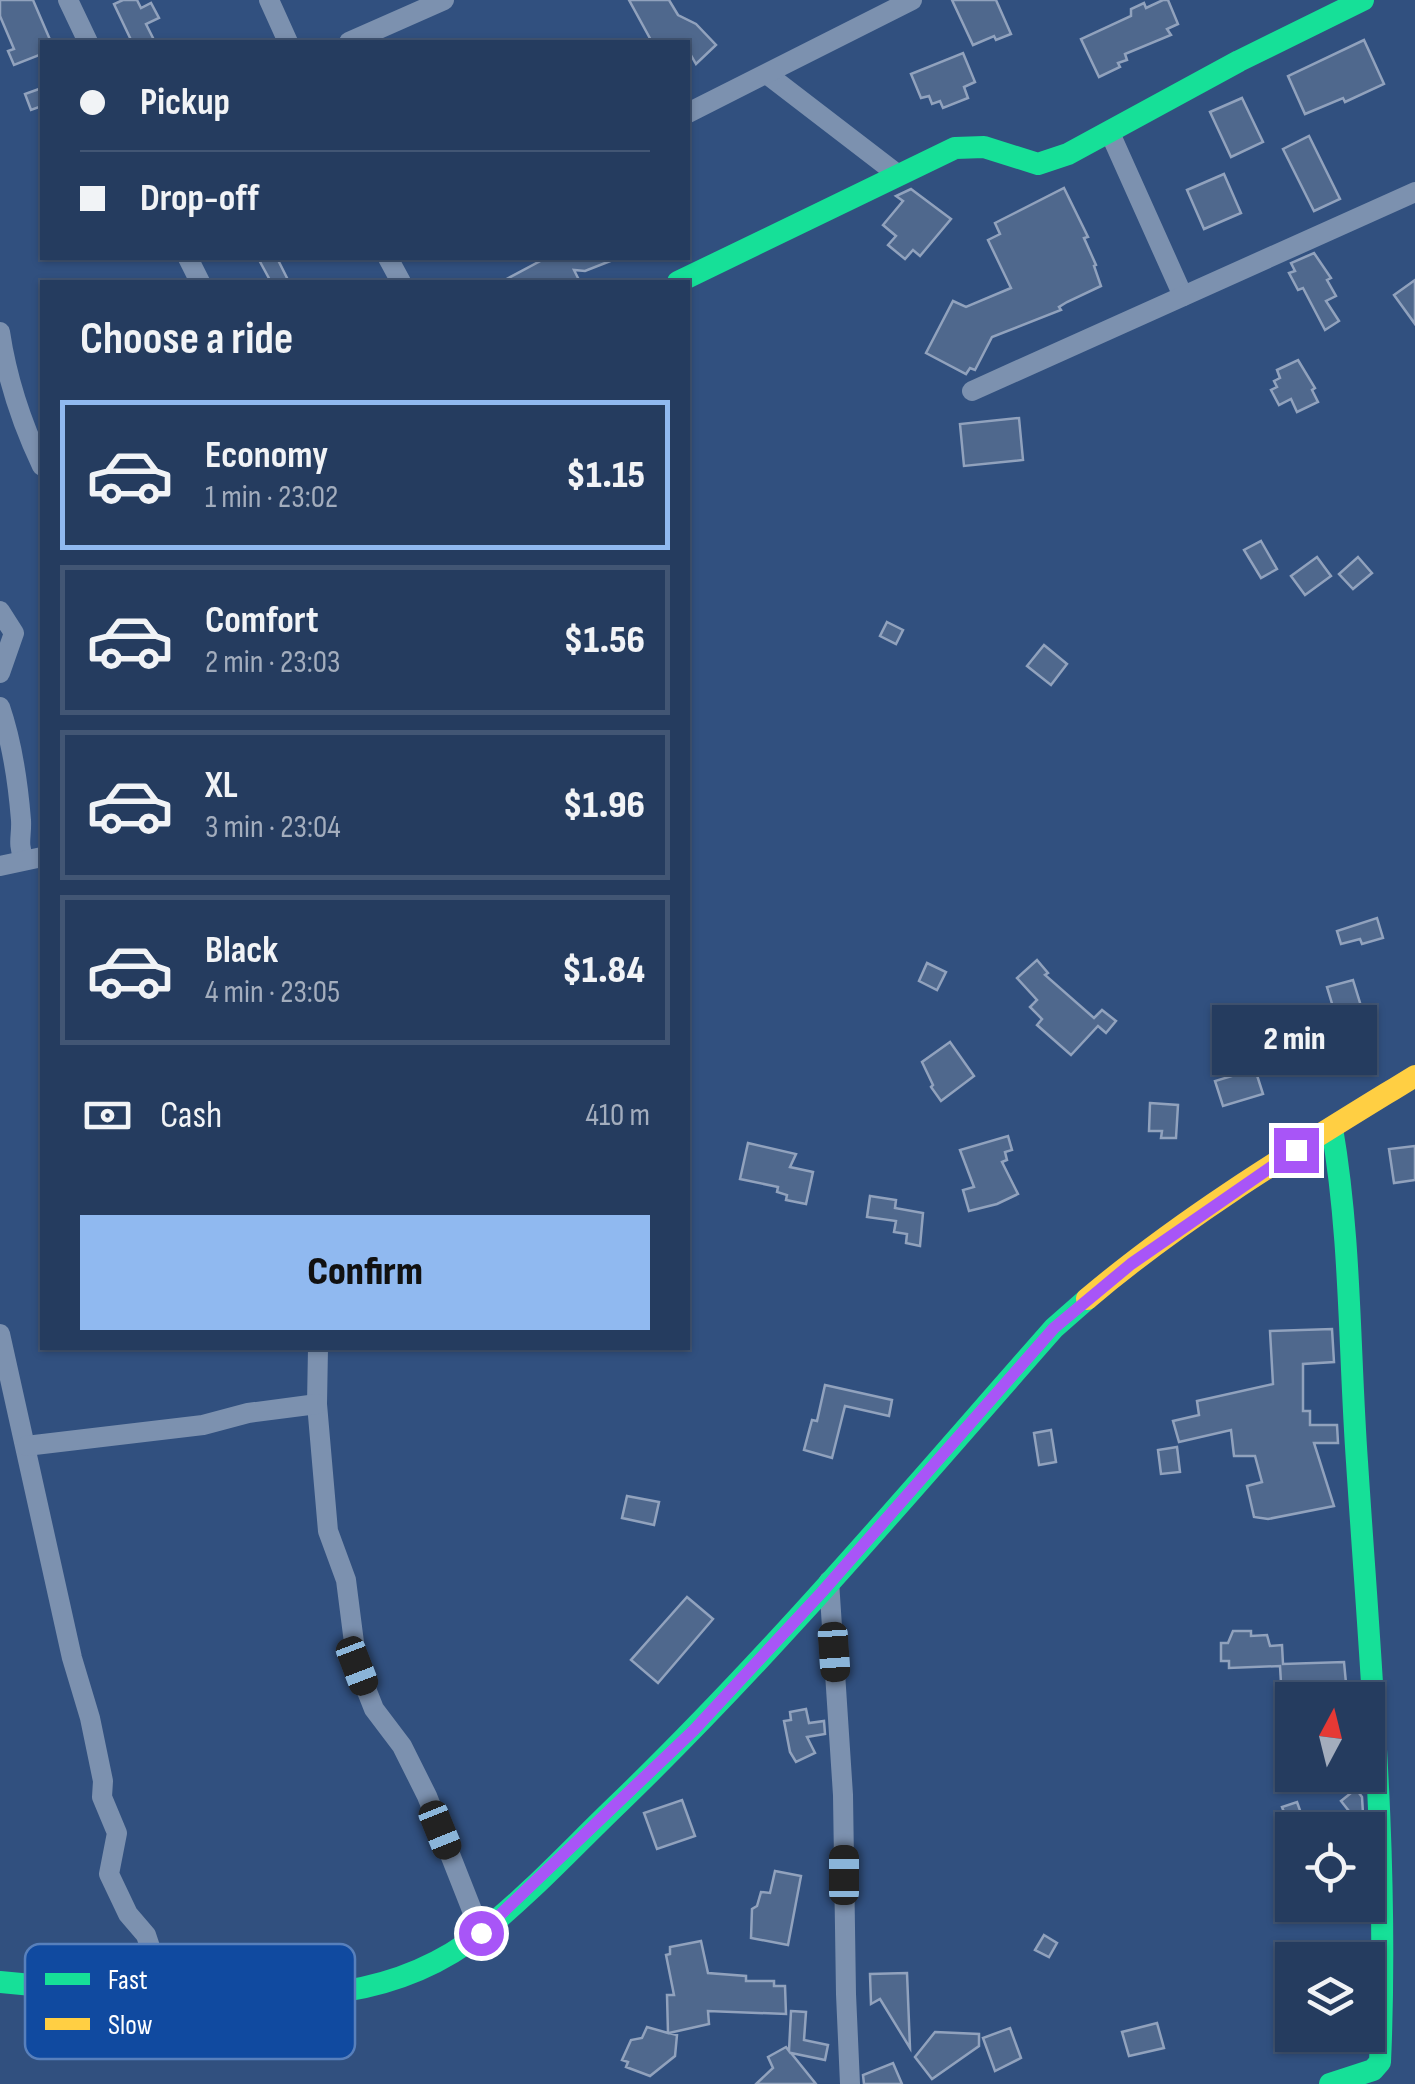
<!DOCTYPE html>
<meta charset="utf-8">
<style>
:root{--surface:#253c5f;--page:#314768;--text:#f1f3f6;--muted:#a3adbd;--line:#425674;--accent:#90b9f0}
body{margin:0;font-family:"Sofia Sans Condensed",sans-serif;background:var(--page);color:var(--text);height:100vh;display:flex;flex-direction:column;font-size:38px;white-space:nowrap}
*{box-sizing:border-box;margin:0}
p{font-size:32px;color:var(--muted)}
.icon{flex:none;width:55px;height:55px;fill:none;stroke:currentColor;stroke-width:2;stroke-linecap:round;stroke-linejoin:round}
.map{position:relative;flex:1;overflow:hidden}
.drawer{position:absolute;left:40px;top:280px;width:650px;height:1070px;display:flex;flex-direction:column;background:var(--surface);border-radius:0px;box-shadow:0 2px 8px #0004,0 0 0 2px var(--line)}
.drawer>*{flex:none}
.top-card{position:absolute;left:40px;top:40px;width:650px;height:220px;border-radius:0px;box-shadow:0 2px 8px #0004,0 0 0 2px var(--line);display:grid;align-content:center;height:220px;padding:0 40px;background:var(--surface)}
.needle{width:65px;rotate:7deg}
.controls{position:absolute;left:1275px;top:1682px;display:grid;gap:20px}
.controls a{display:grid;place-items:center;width:110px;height:110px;border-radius:0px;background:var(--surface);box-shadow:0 2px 8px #0004,0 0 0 2px var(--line);font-size:50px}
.end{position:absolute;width:45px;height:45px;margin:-22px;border:12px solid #a855f7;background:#fff;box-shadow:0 0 0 5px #fff}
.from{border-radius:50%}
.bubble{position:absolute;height:70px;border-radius:0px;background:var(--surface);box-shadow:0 2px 8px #0004,0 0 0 2px var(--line);font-size:32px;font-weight:800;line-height:70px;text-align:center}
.car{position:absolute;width:30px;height:60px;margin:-30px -15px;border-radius:12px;box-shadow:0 0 8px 2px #0007;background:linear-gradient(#222 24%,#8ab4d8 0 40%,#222 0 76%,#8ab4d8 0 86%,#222 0)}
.top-card b{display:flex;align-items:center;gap:35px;height:95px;font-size:38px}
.top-card b+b{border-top:2px solid var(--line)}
.top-card i{width:25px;height:25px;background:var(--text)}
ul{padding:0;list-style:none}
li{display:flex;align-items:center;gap:30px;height:150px;margin:0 20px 15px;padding:0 20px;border:5px solid var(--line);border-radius:0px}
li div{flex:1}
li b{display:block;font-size:38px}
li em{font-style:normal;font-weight:800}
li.current{border-color:var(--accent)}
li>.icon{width:90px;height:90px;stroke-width:1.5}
h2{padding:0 40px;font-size:45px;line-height:120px}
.pay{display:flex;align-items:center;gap:25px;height:110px;padding:0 40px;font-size:38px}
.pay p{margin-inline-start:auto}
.cta{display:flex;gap:20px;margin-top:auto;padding:20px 40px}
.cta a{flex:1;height:115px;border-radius:0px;background:var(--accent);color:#111;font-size:40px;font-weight:800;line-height:115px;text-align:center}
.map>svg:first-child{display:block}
.building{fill:#4f688d;stroke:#91a2bd;stroke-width:2.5}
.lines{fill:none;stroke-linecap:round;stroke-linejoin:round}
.street{stroke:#7c91af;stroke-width:20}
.fast{stroke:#16e098;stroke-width:22}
.slow{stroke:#ffcf43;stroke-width:22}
.route{stroke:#a855f7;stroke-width:12}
.key{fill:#104aa0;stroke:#5880bc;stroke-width:2.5}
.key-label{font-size:28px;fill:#fff}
</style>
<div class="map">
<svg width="1415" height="2084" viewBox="0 0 1415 2084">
<rect width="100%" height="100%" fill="#31507f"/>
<g class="building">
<path d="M 0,0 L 33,0 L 51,42 L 42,42 L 42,54 L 14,65 L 8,51 L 14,49 L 0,16 Z"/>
<path d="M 123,0 L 137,0 L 141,8 L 151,3 L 159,18 L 146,24 L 155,42 L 132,42 L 114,4 Z"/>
<path d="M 629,0 L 669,0 L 678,15 L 696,24 L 716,45 L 696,64 L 688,50 L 688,42 L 652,42 Z"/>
<path d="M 952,0 L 996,0 L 1011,34 L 996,40 L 994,36 L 973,45 Z"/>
<path d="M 1163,0 L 1168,0 L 1178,24 L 1167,29 L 1171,35 L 1125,54 L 1127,60 L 1118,63 L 1120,67 L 1099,77 L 1081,39 L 1131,16 L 1131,9 L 1144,3 L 1146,8 Z"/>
<path d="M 1364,40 L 1384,84 L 1345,102 L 1343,98 L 1305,114 L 1288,76 Z"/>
<path d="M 963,53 L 975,82 L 964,87 L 968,98 L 943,108 L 940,101 L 932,104 L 929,96 L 921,98 L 911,74 Z"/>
<path d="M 39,89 L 42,106 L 31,110 L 25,94 Z"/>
<path d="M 1242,98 L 1263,142 L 1231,157 L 1210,112 Z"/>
<path d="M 1309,136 L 1340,199 L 1314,211 L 1283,149 Z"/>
<path d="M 1224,174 L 1241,213 L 1204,229 L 1187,190 Z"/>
<path d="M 1064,188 L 1088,237 L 1084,238 L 1096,265 L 1094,266 L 1101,286 L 1067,302 L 1059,307 L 1061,310 L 992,337 L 975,370 L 970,368 L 966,374 L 926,353 L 953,301 L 966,307 L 1011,288 L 988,240 L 1000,234 L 995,223 Z"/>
<path d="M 911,189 L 951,219 L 920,256 L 913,250 L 905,259 L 888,245 L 896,236 L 883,225 L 903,201 L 896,196 Z"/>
<path d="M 1314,253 L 1331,278 L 1327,280 L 1336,296 L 1326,301 L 1339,321 L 1325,330 L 1303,288 L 1298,290 L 1289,273 L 1295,271 L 1291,263 Z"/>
<path d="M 258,258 L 277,258 L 289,282 L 271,282 Z"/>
<path d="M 546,258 L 618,258 L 585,271 L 574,270 L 580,282 L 501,282 Z"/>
<path d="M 1415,280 L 1415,324 L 1394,295 Z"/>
<path d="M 1298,360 L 1315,388 L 1312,390 L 1318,402 L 1297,412 L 1291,399 L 1279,405 L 1271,390 L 1277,387 L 1274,381 L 1280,378 L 1277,370 Z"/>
<path d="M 1019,418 L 1023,460 L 964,466 L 960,424 Z"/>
<path d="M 1261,541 L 1277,569 L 1261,578 L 1244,550 Z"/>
<path d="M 1317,557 L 1331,576 L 1305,595 L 1291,576 Z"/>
<path d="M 1358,557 L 1372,573 L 1353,589 L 1339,574 Z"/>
<path d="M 887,622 L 903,630 L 896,644 L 880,636 Z"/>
<path d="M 1044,645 L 1067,664 L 1051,685 L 1027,666 Z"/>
<path d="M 1377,918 L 1383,938 L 1362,944 L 1360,939 L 1341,944 L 1337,931 Z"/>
<path d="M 1037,960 L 1048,973 L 1045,975 L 1094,1018 L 1102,1010 L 1116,1021 L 1106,1033 L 1098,1026 L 1071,1055 L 1037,1025 L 1042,1019 L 1030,1007 L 1037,1000 L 1017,978 Z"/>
<path d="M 927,963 L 946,972 L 937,990 L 919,981 Z"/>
<path d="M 1353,980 L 1377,1058 L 1351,1066 L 1327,987 Z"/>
<path d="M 950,1042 L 974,1076 L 941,1101 L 931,1087 L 933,1085 L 922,1062 Z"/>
<path d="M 1255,1069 L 1263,1094 L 1223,1106 L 1215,1081 Z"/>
<path d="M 1150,1103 L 1178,1105 L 1176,1138 L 1161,1138 L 1162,1131 L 1149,1131 Z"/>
<path d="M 1008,1136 L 1012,1150 L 1005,1152 L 1007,1160 L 1002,1162 L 1018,1194 L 997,1204 L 969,1211 L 963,1190 L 974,1187 L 960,1150 Z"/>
<path d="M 748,1143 L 796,1154 L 790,1167 L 813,1172 L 806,1204 L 786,1200 L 787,1195 L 777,1192 L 778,1187 L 740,1179 Z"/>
<path d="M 1415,1146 L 1415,1180 L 1394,1183 L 1389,1149 Z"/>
<path d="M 870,1196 L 896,1200 L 895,1208 L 923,1213 L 920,1246 L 906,1243 L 907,1234 L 894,1232 L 896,1221 L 867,1217 Z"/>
<path d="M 1332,1329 L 1334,1362 L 1303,1364 L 1303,1411 L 1310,1411 L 1310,1425 L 1337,1425 L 1338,1443 L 1314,1443 L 1334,1506 L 1268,1519 L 1254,1517 L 1247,1486 L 1262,1482 L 1255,1456 L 1234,1456 L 1231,1430 L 1179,1442 L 1173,1421 L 1199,1415 L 1197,1401 L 1273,1384 L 1270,1331 Z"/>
<path d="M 825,1385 L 892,1400 L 889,1416 L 845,1406 L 832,1458 L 804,1450 L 812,1420 L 817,1421 Z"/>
<path d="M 1051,1430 L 1056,1462 L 1039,1465 L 1034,1433 Z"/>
<path d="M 1177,1447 L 1180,1472 L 1161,1474 L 1158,1450 Z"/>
<path d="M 627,1496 L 659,1502 L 654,1525 L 622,1518 Z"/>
<path d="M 687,1597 L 713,1619 L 658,1683 L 631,1660 Z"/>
<path d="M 1233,1631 L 1251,1631 L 1251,1636 L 1267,1635 L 1270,1646 L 1282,1645 L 1283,1664 L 1344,1662 L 1346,1683 L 1354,1682 L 1355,1697 L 1282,1700 L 1280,1666 L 1229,1668 L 1229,1661 L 1221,1661 L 1221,1643 L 1228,1643 Z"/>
<path d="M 806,1709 L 809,1723 L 824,1721 L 825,1734 L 807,1737 L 815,1753 L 796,1762 L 790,1752 L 784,1721 L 791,1720 L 790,1712 Z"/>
<path d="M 1356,1789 L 1362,1797 L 1364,1830 L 1341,1801 Z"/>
<path d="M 682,1800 L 695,1836 L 657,1849 L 644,1813 Z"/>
<path d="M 1297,1802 L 1307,1830 L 1291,1830 L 1282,1807 Z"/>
<path d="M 775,1871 L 801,1876 L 788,1945 L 751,1938 L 752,1909 L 757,1906 L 761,1892 L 770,1893 Z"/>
<path d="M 1044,1935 L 1057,1943 L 1049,1957 L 1035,1950 Z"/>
<path d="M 701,1941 L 708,1973 L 746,1976 L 746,1981 L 774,1981 L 774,1986 L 785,1986 L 786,2014 L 708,2011 L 709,2024 L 669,2033 L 677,2035 L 675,2056 L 650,2076 L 626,2067 L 628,2062 L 622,2060 L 631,2040 L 642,2038 L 647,2027 L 668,2033 L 667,1995 L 674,1995 L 666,1955 L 670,1954 L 670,1947 Z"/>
<path d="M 907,1973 L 910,2048 L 880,1999 L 871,2004 L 870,1974 Z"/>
<path d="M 791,2011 L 806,2012 L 804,2040 L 828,2045 L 825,2060 L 791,2053 L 816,2084 L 756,2084 L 773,2068 L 768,2057 L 786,2047 L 789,2051 Z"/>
<path d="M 1157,2023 L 1164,2048 L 1129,2056 L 1122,2032 Z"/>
<path d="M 1010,2028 L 1021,2058 L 995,2071 L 983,2038 Z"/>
<path d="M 935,2032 L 979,2034 L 979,2046 L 932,2079 L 915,2057 Z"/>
<path d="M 893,2063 L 902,2084 L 864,2084 L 863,2075 Z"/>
</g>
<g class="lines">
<g class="street">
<path d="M 68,0 L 88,42"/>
<path d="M 269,0 L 288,42"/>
<path d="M 349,42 L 444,0"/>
<path d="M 768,75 L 897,174"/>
<path d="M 688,113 L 912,0"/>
<path d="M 1110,133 L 1183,296"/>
<path d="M 188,258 L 200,282"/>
<path d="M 388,258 L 401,282"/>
<path d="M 0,332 C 7,379 22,424 42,466"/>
<path d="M 972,391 L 1415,192"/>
<path d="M 0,611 L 14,633 L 0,673"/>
<path d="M 0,707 C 12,742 18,783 21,820 C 22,837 17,842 24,860"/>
<path d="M 0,866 L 42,857"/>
<path d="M 0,1334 L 72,1658 L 90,1718 L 103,1781 L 102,1797 L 117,1833 L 109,1874 L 128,1914 L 146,1935 L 154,1959 L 151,1991"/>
<path d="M 318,1348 L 317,1404 L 328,1531 L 346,1580 L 357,1666 L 374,1709 L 402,1746 L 427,1796 L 481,1933"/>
<path d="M 26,1446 L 203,1425 L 248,1413 L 317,1404"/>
<path d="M 829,1581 L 843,1795 L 846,1994 L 850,2084"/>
</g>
<g class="fast">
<path d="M 678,282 L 955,148 L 984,147 L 1038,164 L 1068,154 L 1239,61 L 1363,0"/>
<path d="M 0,1982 L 95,1991 L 345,1991 C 395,1983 442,1964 482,1932 C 531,1893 575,1845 620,1802 C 774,1653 912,1489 1054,1328 L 1087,1299"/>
<path d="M 1330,2084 L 1373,2070 L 1380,2062 C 1389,1861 1370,1662 1357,1462 C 1349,1350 1351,1238 1332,1128"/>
</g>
<path class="slow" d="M 1087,1299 C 1187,1214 1303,1145 1415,1076"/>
</g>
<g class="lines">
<path class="route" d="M 481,1933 L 694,1730 L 822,1592 L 1054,1328 L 1131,1264 L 1296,1150"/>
</g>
<rect x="25" y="1944" width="330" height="115" rx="15" class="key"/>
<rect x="45" y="1973" width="45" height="12" fill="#16e098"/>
<rect x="45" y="2018" width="45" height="12" fill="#ffcf43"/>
<g class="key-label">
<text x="108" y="1989">Fast</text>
<text x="108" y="2034">Slow</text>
</g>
</svg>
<div class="controls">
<a><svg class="needle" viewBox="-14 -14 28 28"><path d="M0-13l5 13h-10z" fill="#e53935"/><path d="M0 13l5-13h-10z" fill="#a3adbd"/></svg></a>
<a><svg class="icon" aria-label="locate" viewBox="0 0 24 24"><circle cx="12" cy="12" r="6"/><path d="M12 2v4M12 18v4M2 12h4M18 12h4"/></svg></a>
<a><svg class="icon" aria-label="layers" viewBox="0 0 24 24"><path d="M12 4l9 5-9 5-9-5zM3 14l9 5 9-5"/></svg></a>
</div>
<i class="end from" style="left:481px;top:1933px"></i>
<i class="end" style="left:1296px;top:1150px"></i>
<div class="bubble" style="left:1212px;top:1005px;width:165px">2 min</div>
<i class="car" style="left:834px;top:1652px;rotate:176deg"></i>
<i class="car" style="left:357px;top:1666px;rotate:159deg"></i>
<i class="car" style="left:440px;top:1830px;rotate:158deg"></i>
<i class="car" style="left:844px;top:1875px;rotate:0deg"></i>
<div class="top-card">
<b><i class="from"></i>Pickup</b>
<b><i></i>Drop-off</b>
</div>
<section class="drawer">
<h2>Choose a ride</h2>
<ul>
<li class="current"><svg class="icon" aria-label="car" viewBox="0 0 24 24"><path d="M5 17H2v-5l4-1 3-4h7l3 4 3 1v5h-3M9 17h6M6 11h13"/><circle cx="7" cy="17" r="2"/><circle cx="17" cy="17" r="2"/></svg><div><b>Economy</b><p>1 min · 23:02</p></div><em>$1.15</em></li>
<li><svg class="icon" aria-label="car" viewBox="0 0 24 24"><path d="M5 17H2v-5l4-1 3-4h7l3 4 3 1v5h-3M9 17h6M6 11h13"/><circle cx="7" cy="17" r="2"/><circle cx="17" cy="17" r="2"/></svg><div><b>Comfort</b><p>2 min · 23:03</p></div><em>$1.56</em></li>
<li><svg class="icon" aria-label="car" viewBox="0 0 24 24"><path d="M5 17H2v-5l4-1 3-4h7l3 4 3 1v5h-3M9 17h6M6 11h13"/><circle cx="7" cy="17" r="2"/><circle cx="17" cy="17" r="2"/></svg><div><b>XL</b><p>3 min · 23:04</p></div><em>$1.96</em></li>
<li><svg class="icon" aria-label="car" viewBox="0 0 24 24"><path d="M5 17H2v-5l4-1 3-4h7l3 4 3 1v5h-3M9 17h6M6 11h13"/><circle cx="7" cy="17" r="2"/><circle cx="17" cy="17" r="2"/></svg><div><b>Black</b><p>4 min · 23:05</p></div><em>$1.84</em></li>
</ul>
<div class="pay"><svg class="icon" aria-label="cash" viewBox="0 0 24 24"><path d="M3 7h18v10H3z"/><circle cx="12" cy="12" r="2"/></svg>Cash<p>410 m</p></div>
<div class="cta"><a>Confirm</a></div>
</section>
</div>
